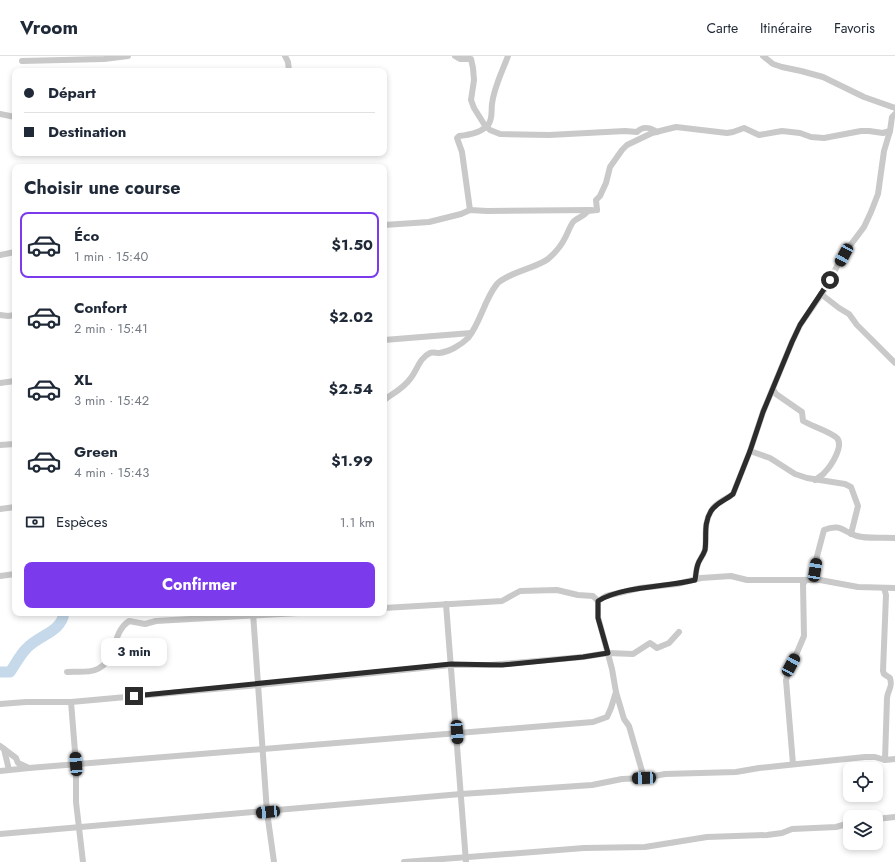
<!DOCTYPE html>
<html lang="fr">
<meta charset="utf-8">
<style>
:root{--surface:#fff;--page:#f6f6f7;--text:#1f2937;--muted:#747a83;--line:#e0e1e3;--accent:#7c3aed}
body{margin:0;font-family:Jost,sans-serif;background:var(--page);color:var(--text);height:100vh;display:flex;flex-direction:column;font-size:15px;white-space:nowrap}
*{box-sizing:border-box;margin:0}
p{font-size:13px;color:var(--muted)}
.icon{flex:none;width:22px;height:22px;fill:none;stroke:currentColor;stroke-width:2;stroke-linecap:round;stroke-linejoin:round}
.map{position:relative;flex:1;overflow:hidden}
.side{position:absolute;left:12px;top:108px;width:375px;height:452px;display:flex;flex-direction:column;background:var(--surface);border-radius:8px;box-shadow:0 2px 6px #0003}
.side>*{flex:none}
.guide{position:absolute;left:12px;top:12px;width:375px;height:88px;border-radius:8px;box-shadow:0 2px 6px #0003;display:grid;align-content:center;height:88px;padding:0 12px;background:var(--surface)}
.controls{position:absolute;left:843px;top:706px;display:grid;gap:8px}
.controls a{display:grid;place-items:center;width:40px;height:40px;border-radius:8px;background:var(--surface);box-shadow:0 2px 6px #0003;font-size:20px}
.end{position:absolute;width:18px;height:18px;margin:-9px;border:5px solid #2c2c2c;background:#fff;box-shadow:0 0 0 2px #fff}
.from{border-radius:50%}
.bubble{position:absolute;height:28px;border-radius:8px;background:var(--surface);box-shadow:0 2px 6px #0003;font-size:13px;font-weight:700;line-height:28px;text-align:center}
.car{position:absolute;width:12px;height:24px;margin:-12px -6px;border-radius:5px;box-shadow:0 0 3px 1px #0007;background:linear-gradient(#222 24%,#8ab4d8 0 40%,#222 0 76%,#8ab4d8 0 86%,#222 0)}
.guide b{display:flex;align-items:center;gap:14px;height:38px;font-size:15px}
.guide b+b{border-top:1px solid var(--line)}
.guide i{width:10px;height:10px;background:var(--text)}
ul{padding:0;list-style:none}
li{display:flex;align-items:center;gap:12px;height:66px;margin:0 8px 6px;padding:0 4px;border:2px solid transparent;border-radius:8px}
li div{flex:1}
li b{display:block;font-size:15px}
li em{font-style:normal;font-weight:700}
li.selected{border-color:var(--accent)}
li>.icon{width:36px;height:36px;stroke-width:1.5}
h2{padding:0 12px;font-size:18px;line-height:48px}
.pay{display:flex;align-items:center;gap:10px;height:44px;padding:0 12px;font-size:15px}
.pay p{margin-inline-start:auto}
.action{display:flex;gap:8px;margin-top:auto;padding:8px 12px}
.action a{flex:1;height:46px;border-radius:8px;background:var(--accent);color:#fff;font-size:16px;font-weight:700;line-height:46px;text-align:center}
header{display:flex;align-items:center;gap:24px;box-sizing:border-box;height:56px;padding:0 20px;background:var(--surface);border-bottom:1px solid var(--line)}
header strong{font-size:19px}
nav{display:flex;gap:22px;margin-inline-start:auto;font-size:14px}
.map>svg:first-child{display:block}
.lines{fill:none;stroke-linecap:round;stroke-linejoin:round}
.river{stroke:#c5d9ea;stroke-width:11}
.minor{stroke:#c9c9c9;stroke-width:6}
.route{stroke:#2c2c2c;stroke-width:5}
</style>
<header>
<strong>Vroom</strong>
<nav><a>Carte</a><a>Itinéraire</a><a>Favoris</a></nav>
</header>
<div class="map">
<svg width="895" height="806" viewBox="0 0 895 806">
<rect width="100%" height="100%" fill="#fff"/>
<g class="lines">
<path class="river" d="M 0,616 L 10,616 C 15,609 20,599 26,593 C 38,579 61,577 64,557"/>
<g class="minor">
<path d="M 285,0 L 288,6 L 289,15"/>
<path d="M 455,0 L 460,3 L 471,3 L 473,12 L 474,24 L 471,44 L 474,52 L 484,68 L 490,74 L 500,78 L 549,79 L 625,75 L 637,76 C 643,70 649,71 657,76"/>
<path d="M 763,0 L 773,8 L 782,11 L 801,15 L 823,21 L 864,41 L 895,52"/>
<path d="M 22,5 L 104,3 L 128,0"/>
<path d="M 0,58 L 15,61"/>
<path d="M 470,154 L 462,96 L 457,82 L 459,80 C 469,79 481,77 488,69 C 493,63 491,55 492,48 C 494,31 502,16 508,0"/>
<path d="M 597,154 L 596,144 L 600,140 L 606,127 L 610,111 L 622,94 L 627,89 L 652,77 L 676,71 L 727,77 L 733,76 L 744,72 L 759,79 L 782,75 L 800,77 L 811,81 L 824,82 L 861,75 L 869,75 L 883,77 L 890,75"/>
<path d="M 384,169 L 429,166 L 461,158 L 470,154 L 487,155 L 591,154"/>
<path d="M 0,199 L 15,196"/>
<path d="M 821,238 L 839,252 L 849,258 L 857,269 L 895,307"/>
<path d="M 0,259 L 8,260 L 15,259"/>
<path d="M 384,284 L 471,277"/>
<path d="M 0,327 L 15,325"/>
<path d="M 773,333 L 776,338 L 802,356 L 803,365 C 812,370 831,376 837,382 C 844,390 831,410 825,416 C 823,419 819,421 815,424"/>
<path d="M 384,344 C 392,338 404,332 410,323 C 417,315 419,302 430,297 C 432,296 436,297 439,297 C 449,296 461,289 468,282 C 481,266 484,244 497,228 C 507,217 536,212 548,203 C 555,197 561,190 565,182 C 568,177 570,169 574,165 C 578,161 582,162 588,155 L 597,154"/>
<path d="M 0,389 L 15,388"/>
<path d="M 750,395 L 770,402 L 795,418 L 807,422 L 845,428 L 851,431 L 858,450 L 851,478"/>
<path d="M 0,453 L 15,451"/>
<path d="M 0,520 L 15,518"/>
<path d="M 695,524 C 696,519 696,513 698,508 C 699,504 703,500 705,494 C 707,481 703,468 711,455 C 717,445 726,444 733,438 L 750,395 L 763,356 L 792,286 L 800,269 L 825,233 L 843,199 L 864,171 L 871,156 L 878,138 L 884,95 L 890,75 L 892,61 L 895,58"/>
<path d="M 815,524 L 816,504 L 824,474 C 841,467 843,476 857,480 C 868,483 883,481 895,482"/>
<path d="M 884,532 L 886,539 L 883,615 L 884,618 L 890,622 C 893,632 888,633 887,642 L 885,704"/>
<path d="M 598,545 L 606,540 L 640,532 L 677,528 L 701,522 L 731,520 L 747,524 L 820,524 L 858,531 L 895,532"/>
<path d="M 446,548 L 466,806"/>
<path d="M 384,552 L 502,545 L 520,535 L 557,534 L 578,539 L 593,540 L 598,545 L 598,561 L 612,613 L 616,636 L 624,663 L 629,670 L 644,722"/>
<path d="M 253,557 L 267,756 L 274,806"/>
<path d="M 67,616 C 75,615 87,617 95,614 C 119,605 110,578 129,565 L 145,568 L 156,565 L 298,557"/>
<path d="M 71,646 L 76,708 L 76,746 L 83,806"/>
<path d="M 0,648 L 26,646 L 71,646 L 258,629 L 451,609 L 490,609 L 583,601 L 608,597 L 633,598 L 650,587 L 657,592 L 669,587 L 679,576"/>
<path d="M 0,690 L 4,693 L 9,714"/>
<path d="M 4,693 L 16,702 L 18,707 L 29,712"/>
<path d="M 793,708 L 786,624 L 790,613 L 804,580 L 803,528 L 806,524"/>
<path d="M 0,715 L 29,712 L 593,666 L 607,661 L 611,652 L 616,636"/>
<path d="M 876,763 L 895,761"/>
<path d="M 0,778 L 461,738 L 592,729 L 622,723 L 644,722 L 665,718 L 736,716 L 759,712 L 865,701 L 875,701 L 885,704 L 895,703"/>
<path d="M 404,806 L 584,792 L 645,791 L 707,781 L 767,779 L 782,777 L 792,773 L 836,771 L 850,767"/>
</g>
</g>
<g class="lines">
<path class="route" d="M 134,640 L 451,608 L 502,609 L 583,601 L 608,597 L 598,562 L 598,545 C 622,530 667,531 695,524 C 696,519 696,513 698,508 C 699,504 703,500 705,494 C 707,481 703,468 711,455 C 717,446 726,444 733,438 L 750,395 L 763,356 L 792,286 L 800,269 L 830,224"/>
</g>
</svg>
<div class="controls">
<a><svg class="icon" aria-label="locate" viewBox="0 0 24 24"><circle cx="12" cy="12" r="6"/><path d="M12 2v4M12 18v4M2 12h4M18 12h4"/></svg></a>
<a><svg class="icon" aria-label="layers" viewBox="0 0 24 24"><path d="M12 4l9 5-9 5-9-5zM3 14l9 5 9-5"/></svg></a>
</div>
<i class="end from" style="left:830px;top:224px"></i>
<i class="end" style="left:134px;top:640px"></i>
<div class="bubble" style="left:101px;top:582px;width:66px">3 min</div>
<i class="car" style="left:844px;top:199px;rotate:208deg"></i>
<i class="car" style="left:815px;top:514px;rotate:9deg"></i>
<i class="car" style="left:791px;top:609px;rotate:28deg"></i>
<i class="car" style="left:457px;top:676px;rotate:176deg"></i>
<i class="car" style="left:76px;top:708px;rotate:356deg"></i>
<i class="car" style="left:644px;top:722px;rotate:268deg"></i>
<i class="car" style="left:268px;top:756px;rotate:265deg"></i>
<div class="guide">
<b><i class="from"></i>Départ</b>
<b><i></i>Destination</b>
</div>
<section class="side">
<h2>Choisir une course</h2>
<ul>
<li class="selected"><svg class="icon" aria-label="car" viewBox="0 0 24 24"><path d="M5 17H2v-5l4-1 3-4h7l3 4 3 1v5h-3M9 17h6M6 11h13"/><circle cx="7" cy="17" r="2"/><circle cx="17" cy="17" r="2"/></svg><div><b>Éco</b><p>1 min · 15:40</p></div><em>$1.50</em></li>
<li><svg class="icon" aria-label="car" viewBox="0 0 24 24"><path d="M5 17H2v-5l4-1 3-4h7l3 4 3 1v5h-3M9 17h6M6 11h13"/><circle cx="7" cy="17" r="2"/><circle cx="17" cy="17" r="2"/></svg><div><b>Confort</b><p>2 min · 15:41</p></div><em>$2.02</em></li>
<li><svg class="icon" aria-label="car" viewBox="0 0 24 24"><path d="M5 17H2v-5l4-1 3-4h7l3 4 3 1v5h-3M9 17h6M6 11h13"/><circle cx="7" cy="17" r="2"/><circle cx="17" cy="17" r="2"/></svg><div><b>XL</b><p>3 min · 15:42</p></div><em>$2.54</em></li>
<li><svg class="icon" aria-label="car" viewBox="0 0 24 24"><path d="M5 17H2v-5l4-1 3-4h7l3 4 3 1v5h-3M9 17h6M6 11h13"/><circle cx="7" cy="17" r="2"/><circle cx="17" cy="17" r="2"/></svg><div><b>Green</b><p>4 min · 15:43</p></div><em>$1.99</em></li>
</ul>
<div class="pay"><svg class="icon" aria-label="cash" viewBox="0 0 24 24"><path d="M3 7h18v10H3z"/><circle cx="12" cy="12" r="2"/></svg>Espèces<p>1.1 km</p></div>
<div class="action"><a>Confirmer</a></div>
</section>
</div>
